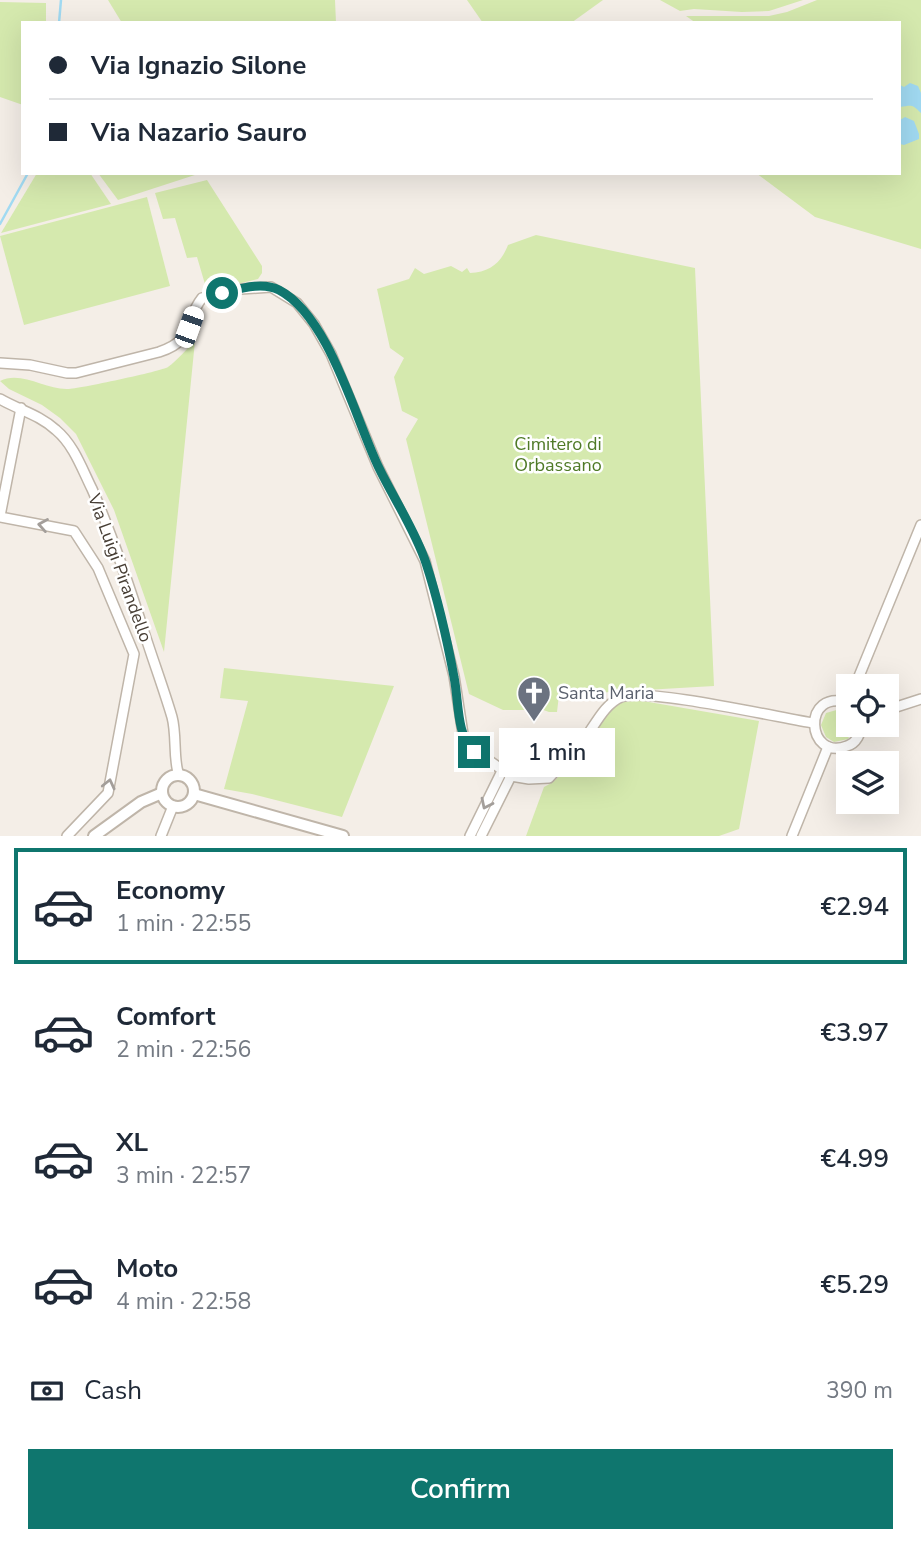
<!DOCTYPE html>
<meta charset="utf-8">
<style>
:root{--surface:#fff;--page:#f2f2f3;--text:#1f2937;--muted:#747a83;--line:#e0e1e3;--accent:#0f766e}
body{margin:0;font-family:"Nunito Sans",sans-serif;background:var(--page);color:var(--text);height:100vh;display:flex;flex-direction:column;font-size:26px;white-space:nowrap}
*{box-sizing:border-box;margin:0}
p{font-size:23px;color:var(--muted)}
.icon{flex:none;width:38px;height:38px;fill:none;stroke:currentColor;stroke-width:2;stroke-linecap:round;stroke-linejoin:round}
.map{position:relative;height:836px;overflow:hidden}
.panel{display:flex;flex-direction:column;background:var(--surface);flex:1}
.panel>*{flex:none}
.top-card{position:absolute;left:21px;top:21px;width:880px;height:154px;border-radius:0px;box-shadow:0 7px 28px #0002;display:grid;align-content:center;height:154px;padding:0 28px;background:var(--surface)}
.tools{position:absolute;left:836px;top:674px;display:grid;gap:14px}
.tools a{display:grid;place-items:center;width:63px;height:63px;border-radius:0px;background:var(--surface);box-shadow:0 7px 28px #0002;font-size:35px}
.end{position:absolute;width:32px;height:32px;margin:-16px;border:9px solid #0f766e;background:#fff;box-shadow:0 0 0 4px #fff}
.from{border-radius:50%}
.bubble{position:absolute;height:49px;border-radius:0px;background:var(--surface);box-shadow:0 7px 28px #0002;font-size:23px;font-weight:600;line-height:49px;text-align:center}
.car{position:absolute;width:21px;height:42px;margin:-21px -10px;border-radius:9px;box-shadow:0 0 5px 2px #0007;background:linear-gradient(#fff 24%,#345 0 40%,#fff 0 76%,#345 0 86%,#fff 0)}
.top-card b{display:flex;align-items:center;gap:24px;height:66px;font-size:26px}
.top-card b+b{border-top:2px solid var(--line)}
.top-card i{width:18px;height:18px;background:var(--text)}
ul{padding:12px 0 0;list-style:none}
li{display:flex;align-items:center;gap:21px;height:116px;margin:0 14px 10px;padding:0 14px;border:4px solid transparent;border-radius:0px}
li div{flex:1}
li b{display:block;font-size:26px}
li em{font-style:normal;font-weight:600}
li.active{border-color:var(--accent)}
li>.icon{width:63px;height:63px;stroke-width:1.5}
.pay{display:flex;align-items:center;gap:18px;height:77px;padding:0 28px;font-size:26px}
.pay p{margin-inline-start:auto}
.primary-button{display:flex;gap:14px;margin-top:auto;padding:14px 28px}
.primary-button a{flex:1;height:80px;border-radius:0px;background:var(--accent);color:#fff;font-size:28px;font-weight:600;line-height:80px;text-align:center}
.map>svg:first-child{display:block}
.green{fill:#d5e9ae}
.water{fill:#a1daf2}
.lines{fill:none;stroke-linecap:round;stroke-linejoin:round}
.stream{stroke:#a1daf2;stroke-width:2.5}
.minor-casing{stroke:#bfb5a9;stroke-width:12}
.tertiary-casing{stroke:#bfb5a9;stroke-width:14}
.minor{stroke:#fff;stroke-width:9}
.tertiary{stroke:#fff;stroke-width:10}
.oneway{stroke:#a39e9a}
.route{stroke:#0f766e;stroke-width:9}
.labels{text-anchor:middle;stroke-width:5;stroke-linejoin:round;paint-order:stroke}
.park-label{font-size:18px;fill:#4f7a27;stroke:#fff}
.street-label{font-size:18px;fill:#473e35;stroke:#fff}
.worship-label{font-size:18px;fill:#5b616d;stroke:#fff;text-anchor:start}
</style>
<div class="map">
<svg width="921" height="836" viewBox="0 0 921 836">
<rect width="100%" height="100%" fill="#f4eee7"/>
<g class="green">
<path d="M 108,0 L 335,0 L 336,23 L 122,23 Z"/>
<path d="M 467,0 L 603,0 L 571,23 L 483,23 Z"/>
<path d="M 660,0 L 803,0 L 769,11 L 742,12 L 694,9 L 680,11 Z"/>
<path d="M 817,0 L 921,0 L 921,249 L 815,217 L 756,173 L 900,173 L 900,23 L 696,23 L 686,16 L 769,16 L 787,12 Z"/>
<path d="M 0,2 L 46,3 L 46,23 L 23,23 L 23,105 L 0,97 Z"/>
<path d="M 37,173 L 90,173 L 111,204 L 1,233 Z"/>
<path d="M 98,173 L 201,173 L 118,200 Z"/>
<path d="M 207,180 L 262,266 L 262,273 L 258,279 L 207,291 L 197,257 L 187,258 L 175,218 L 163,219 L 155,193 Z"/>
<path d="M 147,197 L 170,286 L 24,325 L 0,236 Z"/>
<path d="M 536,235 L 695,268 L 714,686 L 559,695 L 557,712 L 549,712 L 535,707 L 532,714 L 525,710 L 503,710 L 469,694 L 406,439 L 418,419 L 402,411 L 394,377 L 404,358 L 390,348 L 377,289 L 409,279 L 415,268 L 424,274 L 451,266 L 462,272 L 467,268 L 470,273 C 490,272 501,263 508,245 Z"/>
<path d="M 195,341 L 164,652 L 114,510 L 76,434 L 60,418 L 42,405 L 9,389 L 0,381 C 21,370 46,390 68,389 C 78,389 162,371 168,367 C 178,360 186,349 195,341 Z"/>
<path d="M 224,668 L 394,686 L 342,817 L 252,794 L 224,789 L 248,701 L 220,698 Z"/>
<path d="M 643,701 L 759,721 L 739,829 L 719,836 L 526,836 L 544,787 C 575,773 594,717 621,703 C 627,700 636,701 643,701 Z"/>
<path d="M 840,709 L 849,713 L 849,724 L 854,726 L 848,739 L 834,742 L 826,737 L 821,725 L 826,713 Z"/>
</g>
<g class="water">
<path d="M 910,83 L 918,86 L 921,93 L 921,113 C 912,104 912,105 900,107 L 900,85 L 904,87 Z"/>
<path d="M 905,117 L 914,121 L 919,134 L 919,139 L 904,145 L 900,144 L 900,120 Z"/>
</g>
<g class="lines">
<g class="stream">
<path d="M 59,23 L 61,0"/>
<path d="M 0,224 L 28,173"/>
</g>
<g class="minor-casing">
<g id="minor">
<path d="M 0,363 L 30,365 L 67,373 L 76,373 L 159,352 C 196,340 183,322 202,298 L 241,289 L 271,287 L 297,303 L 314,324 L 331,354 L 378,467 L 425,561 L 454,676 L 463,734 L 467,745 L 511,776 L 529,779 L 549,778 C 560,766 572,754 582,742 C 594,728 603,705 621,697 C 643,687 781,718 813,723"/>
<path d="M 0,399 C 19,410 40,415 56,430 C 74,445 82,469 92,489 C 113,537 129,586 145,635 C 154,663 164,690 172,717 C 177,735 173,761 179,775"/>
<path d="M 0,516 L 21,408"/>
<path d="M 0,517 L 74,531 L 98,568 L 134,654 L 108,793 L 67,836"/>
<path d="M 855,686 L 921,525"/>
<path d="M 849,703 C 801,687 806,762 847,746 C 857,743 860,734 862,724"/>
<path d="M 887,710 L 921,699"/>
<path d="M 161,836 L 173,806"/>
<path d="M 470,836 L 502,771"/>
<path d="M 481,836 L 511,776"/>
<path d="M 792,836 L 828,747"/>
</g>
</g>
<g class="tertiary-casing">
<g id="tertiary">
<circle cx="178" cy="791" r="16"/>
<path d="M 194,794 L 343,836"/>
<path d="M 94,836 L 141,802 L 162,793"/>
</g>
</g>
<use href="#minor" class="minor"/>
<use href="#tertiary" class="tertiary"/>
</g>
<defs><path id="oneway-chevron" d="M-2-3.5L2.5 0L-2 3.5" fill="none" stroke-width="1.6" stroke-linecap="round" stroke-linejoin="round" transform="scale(1.75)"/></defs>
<g class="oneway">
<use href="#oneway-chevron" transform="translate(43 525) rotate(-170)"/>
<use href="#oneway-chevron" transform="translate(109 784) rotate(-77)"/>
<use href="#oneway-chevron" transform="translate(486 804) rotate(116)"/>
</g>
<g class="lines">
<path class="route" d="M 222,293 C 239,289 262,281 279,290 C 329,316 355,418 379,468 C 394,499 415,530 426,563 C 438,600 447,639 454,677 C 459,701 456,735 474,752"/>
</g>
<defs>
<g id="church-pin" transform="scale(1.75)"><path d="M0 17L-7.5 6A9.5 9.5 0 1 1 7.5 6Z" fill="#6b7280" stroke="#fff"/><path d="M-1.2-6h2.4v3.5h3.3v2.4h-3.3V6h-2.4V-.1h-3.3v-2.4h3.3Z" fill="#fff"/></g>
</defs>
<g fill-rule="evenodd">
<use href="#church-pin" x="534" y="693"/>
</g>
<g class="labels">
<g class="park-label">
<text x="558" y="450">Cimitero di<tspan x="558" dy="21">Orbassano</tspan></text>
</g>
<g class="street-label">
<text transform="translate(120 568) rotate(70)" y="6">Via Luigi Pirandello</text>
</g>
<g class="worship-label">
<text x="558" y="699">Santa Maria</text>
</g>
</g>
</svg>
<div class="tools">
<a><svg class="icon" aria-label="locate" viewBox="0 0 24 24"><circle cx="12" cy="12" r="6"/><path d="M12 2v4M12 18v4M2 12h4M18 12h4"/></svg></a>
<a><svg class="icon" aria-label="layers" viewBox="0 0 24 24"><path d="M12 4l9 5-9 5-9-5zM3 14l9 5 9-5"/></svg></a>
</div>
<i class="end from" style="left:222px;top:293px"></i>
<i class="end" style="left:474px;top:752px"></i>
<div class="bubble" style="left:499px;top:728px;width:116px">1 min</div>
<i class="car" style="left:189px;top:327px;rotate:20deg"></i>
<div class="top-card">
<b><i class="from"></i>Via Ignazio Silone</b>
<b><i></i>Via Nazario Sauro</b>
</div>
</div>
<section class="panel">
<ul>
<li class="active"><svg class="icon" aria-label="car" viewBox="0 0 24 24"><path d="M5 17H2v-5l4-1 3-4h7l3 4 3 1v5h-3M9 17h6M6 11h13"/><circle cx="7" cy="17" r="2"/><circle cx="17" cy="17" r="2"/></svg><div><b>Economy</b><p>1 min · 22:55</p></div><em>€2.94</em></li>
<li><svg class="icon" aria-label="car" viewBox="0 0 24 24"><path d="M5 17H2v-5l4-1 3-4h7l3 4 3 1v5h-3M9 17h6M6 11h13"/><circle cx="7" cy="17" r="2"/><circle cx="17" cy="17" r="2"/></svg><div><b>Comfort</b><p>2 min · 22:56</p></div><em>€3.97</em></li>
<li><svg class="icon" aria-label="car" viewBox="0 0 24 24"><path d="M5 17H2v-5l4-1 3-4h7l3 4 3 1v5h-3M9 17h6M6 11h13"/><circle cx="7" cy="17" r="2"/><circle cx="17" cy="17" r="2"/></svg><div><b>XL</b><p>3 min · 22:57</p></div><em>€4.99</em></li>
<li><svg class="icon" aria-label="car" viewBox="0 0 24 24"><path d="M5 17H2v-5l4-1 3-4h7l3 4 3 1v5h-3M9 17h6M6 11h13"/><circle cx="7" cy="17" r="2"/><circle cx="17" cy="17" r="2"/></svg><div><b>Moto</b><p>4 min · 22:58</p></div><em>€5.29</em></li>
</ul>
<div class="pay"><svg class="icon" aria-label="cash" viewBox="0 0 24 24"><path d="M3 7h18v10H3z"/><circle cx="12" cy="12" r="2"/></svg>Cash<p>390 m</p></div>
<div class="primary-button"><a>Confirm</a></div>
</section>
